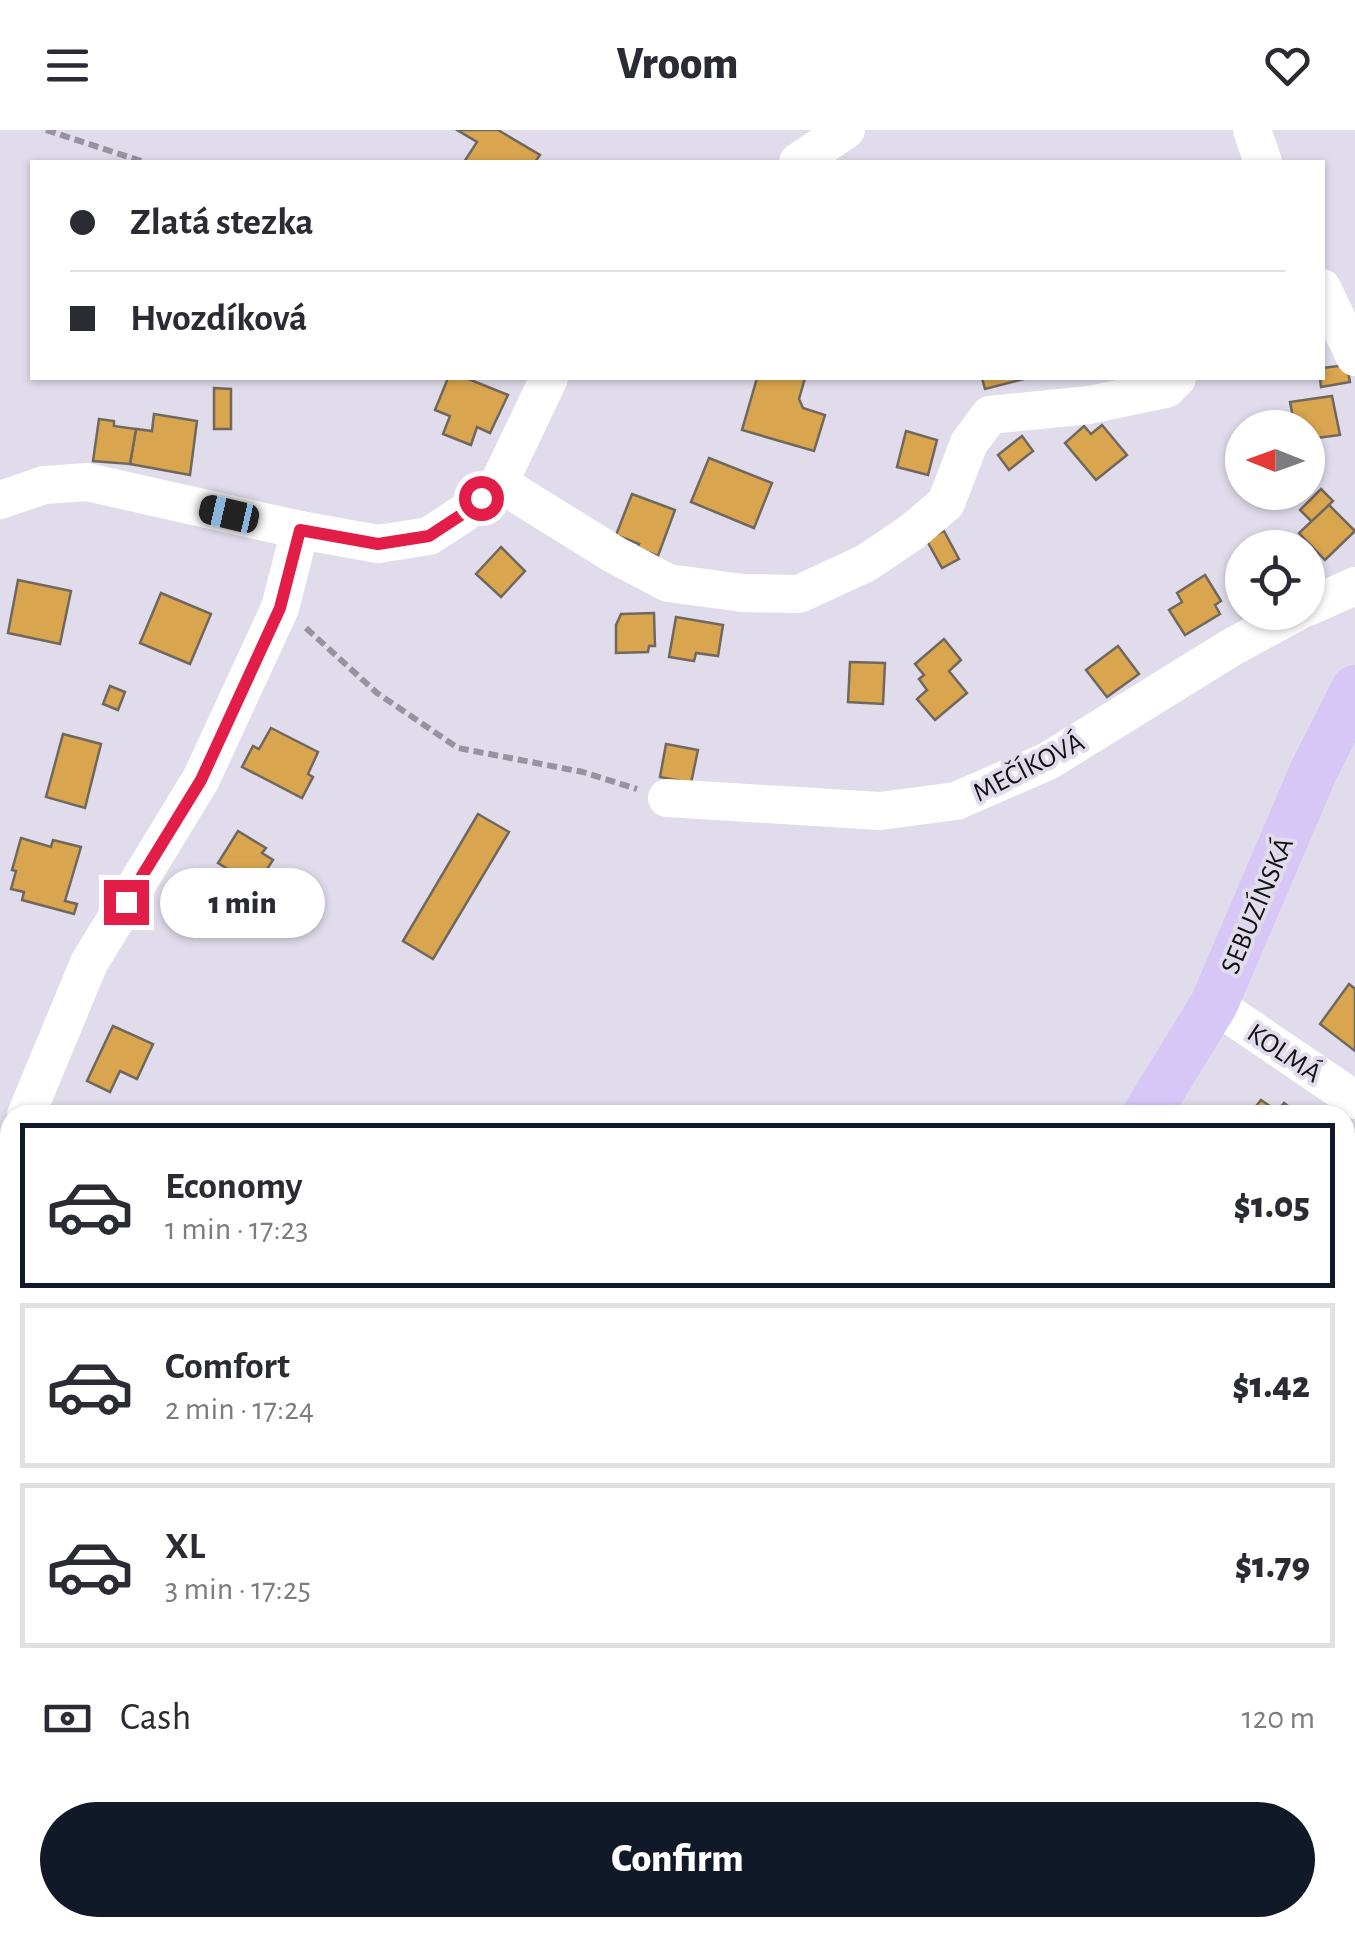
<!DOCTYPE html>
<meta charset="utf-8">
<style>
:root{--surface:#fff;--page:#f2f2f3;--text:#2b2b33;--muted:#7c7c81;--line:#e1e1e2;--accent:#111827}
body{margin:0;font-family:"Alegreya Sans",sans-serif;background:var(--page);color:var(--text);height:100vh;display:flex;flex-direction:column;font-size:38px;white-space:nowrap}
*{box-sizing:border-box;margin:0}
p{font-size:32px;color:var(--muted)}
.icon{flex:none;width:55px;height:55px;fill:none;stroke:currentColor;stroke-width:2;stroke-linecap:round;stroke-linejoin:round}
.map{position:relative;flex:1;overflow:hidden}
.drawer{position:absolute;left:0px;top:975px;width:1355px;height:832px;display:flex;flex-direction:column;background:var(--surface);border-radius:30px 30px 0 0;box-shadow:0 2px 8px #0004}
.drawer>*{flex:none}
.banner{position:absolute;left:30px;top:30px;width:1295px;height:220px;border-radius:0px;box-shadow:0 2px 8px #0004;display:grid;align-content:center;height:220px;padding:0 40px;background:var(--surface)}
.needle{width:65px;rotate:271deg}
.buttons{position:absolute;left:1225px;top:280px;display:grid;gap:20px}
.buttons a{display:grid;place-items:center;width:100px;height:100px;border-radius:50%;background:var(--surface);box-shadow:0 2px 8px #0004;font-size:50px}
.end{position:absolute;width:45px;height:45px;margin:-22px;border:12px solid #e11d48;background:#fff;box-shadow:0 0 0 5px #fff}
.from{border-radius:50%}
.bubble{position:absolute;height:70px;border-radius:35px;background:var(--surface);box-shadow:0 2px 8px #0004;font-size:32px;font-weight:800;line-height:70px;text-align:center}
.car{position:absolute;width:30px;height:60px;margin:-30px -15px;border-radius:12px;box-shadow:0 0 8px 2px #0007;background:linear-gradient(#222 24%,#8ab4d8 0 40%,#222 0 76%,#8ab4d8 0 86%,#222 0)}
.banner b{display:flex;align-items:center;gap:35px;height:95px;font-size:38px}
.banner b+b{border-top:2px solid var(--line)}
.banner i{width:25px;height:25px;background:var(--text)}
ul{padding:18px 0 0;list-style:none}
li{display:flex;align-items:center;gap:30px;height:165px;margin:0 20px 15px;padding:0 20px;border:5px solid var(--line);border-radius:0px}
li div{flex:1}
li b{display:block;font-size:38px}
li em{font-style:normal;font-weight:800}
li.active{border-color:var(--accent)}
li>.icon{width:90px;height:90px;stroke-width:1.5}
.pay{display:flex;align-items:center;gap:25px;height:110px;padding:0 40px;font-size:38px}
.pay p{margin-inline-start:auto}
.button{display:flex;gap:20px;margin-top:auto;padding:20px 40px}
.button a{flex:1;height:115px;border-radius:60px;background:var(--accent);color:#fff;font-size:40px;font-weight:800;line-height:115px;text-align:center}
header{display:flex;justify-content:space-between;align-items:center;height:130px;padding:0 40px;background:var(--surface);font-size:45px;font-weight:800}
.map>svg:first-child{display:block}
.building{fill:#daa54f;stroke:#70685d;stroke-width:2.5}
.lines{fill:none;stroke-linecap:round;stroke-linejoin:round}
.path{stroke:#96939e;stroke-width:6;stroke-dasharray:10 5;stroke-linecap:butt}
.minor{stroke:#fff;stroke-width:38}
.major{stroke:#d6c7f7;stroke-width:48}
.route{stroke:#e11d48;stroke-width:12}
.labels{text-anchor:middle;stroke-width:8;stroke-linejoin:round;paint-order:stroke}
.street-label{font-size:28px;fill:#111014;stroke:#e1dceb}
</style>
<header><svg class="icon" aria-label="menu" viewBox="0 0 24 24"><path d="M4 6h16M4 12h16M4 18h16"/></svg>Vroom<svg class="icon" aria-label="heart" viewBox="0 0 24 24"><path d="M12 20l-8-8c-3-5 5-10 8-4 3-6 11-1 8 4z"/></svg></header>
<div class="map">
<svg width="1355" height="1806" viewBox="0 0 1355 1806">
<rect width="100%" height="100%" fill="#e1dceb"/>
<g class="building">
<path d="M 457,0 L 498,0 L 540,25 L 535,32 L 464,32 L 477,12 Z"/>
<path d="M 1347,235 L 1350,252 L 1321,257 L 1320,248 L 1322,248 L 1322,238 Z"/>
<path d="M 448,248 L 466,248 L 508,265 L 490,303 L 477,297 L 471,315 L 443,304 L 450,286 L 435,280 Z"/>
<path d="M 757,248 L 805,248 L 799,269 L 803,278 L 825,285 L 814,321 L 742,300 Z"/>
<path d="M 982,248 L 1028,248 L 985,259 Z"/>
<path d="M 214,258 L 231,259 L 231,299 L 214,299 Z"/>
<path d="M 1332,266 L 1340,305 L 1308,309 L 1308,298 L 1295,298 L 1290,272 Z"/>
<path d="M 154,284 L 197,291 L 190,345 L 130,334 L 136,299 L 152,301 Z"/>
<path d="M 99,289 L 114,291 L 114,296 L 136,299 L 130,334 L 93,331 Z"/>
<path d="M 1102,295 L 1127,325 L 1096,350 L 1065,313 L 1084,296 L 1091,304 Z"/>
<path d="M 906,301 L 937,310 L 928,345 L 897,337 Z"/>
<path d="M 1022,306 L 1033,321 L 1009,340 L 998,325 Z"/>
<path d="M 709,328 L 772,353 L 754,398 L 691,372 Z"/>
<path d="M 1321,359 L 1333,371 L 1312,392 L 1300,380 Z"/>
<path d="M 632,364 L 675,380 L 658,426 L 637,418 L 639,414 L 616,405 Z"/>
<path d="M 1329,375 L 1355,401 L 1325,430 L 1299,403 Z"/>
<path d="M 944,401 L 959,429 L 942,438 L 926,409 Z"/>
<path d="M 501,417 L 525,441 L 501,467 L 476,444 Z"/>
<path d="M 1205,445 L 1221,471 L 1215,475 L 1220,484 L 1185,505 L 1169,480 L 1182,472 L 1177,463 Z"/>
<path d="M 18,450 L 71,461 L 60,514 L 8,503 Z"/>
<path d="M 161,463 L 211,484 L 190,534 L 140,513 Z"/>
<path d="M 654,483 L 655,516 L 649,516 L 648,522 L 616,523 L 616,495 L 621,484 Z"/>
<path d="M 676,487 L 723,495 L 718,526 L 696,523 L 694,531 L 669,527 Z"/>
<path d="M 944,509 L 961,530 L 949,541 L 967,563 L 935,590 L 917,569 L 927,560 L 919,549 L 924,545 L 915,534 Z"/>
<path d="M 1118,516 L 1139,544 L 1107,567 L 1086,540 Z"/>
<path d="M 850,532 L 885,533 L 883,574 L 848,572 Z"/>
<path d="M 110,556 L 125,562 L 118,580 L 103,574 Z"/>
<path d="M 271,598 L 318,622 L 308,644 L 313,647 L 302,668 L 242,637 L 253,616 L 259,619 Z"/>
<path d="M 63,604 L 101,614 L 85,678 L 46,667 Z"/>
<path d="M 666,614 L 698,620 L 691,653 L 660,647 Z"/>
<path d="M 478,684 L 509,702 L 433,829 L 403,811 Z"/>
<path d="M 238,701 L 266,718 L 262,723 L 273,730 L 256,756 L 218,733 Z"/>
<path d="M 21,708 L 51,717 L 53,710 L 81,717 L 65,771 L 77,774 L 74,784 L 22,770 L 24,762 L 11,759 L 16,741 L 12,740 Z"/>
<path d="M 1349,854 L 1355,859 L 1355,921 L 1320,894 Z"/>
<path d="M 113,896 L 153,914 L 137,949 L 120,941 L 110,962 L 87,951 Z"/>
<path d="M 1261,970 L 1277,981 L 1284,973 L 1300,985 L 1249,985 Z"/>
<path d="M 1345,1178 L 1355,1184 L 1354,1216 L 1345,1210 Z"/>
<path d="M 10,1247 L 10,1286 L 0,1280 L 0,1263 Z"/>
<path d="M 1345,1408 L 1355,1412 L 1355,1429 L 1345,1452 Z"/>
<rect x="0" y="1657" width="10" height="60"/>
<path d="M 273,1798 L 321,1798 L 318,1806 L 270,1806 Z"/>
</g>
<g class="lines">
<g class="path">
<path d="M 46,0 L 144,32"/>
<path d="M 306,498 L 377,563 L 458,618 L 583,642 L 637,659"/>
<path d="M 947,1806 L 948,1798"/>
</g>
<g class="minor">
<path d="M 1252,0 L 1263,32"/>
<path d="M 798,32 L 846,0"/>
<path d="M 1322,158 L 1355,227"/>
<path d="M 499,353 L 615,425 L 668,453 L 743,463 L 799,464 L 866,433 L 912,402 L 946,373 L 969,313 L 990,285 L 1089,275 L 1166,259 L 1177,248"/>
<path d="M 0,370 L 44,355 L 87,352 L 300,400 L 378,414 L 429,406 L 464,383 L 499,353 L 549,248"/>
<path d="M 1308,477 L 1355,456"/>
<path d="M 667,668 L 880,681 L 956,671 L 1048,631 L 1232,517 L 1297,482"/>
<path d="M 1214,874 L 1355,970"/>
<path d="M 26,985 L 89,833 L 201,649 L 280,478 L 300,400"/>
<path d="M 0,1041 L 10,1020"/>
<path d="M 1345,1322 L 1355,1308"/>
<path d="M 803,1798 L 807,1806"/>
</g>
<g class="major">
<path d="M 1146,985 L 1214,874 L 1314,640 L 1355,559"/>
<path d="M 539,1806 L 542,1798"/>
</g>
</g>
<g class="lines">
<path class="route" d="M 126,772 L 201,650 L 280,478 L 300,400 L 378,414 L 429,406 L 464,383 L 481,368"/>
</g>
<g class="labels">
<g class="street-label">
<text transform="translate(1028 636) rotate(-27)" y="10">MEČÍKOVÁ</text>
<text transform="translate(1256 775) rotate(-67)" y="10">SEBUZÍNSKÁ</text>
<text transform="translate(1285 922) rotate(34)" y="10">KOLMÁ</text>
</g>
</g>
</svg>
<div class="buttons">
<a><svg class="needle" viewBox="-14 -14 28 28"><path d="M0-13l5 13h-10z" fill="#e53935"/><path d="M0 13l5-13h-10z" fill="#7c7c81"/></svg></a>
<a><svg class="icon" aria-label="locate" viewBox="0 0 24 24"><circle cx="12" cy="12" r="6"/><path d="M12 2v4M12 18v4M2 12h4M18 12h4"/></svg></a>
</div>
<i class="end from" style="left:481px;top:368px"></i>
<i class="end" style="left:126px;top:772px"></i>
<div class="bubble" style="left:160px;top:738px;width:165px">1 min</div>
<i class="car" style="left:229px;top:384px;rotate:283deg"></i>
<div class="banner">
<b><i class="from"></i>Zlatá stezka</b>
<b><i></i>Hvozdíková</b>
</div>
<section class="drawer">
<ul>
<li class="active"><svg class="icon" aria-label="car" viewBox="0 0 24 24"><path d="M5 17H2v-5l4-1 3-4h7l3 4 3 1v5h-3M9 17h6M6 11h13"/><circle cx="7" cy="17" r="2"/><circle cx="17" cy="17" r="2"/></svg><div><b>Economy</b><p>1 min · 17:23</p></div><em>$1.05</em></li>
<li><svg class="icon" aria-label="car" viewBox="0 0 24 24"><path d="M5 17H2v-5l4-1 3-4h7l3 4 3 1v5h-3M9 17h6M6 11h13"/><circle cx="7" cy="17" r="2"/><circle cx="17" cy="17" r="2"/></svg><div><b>Comfort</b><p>2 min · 17:24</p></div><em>$1.42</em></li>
<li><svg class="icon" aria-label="car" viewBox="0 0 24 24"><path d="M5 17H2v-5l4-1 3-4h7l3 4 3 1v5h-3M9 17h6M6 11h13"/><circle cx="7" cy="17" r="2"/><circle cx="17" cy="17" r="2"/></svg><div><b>XL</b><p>3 min · 17:25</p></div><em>$1.79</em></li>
</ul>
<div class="pay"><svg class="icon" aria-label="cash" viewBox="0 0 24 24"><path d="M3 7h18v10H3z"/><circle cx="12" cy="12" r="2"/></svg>Cash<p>120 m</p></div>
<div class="button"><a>Confirm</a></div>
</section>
</div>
